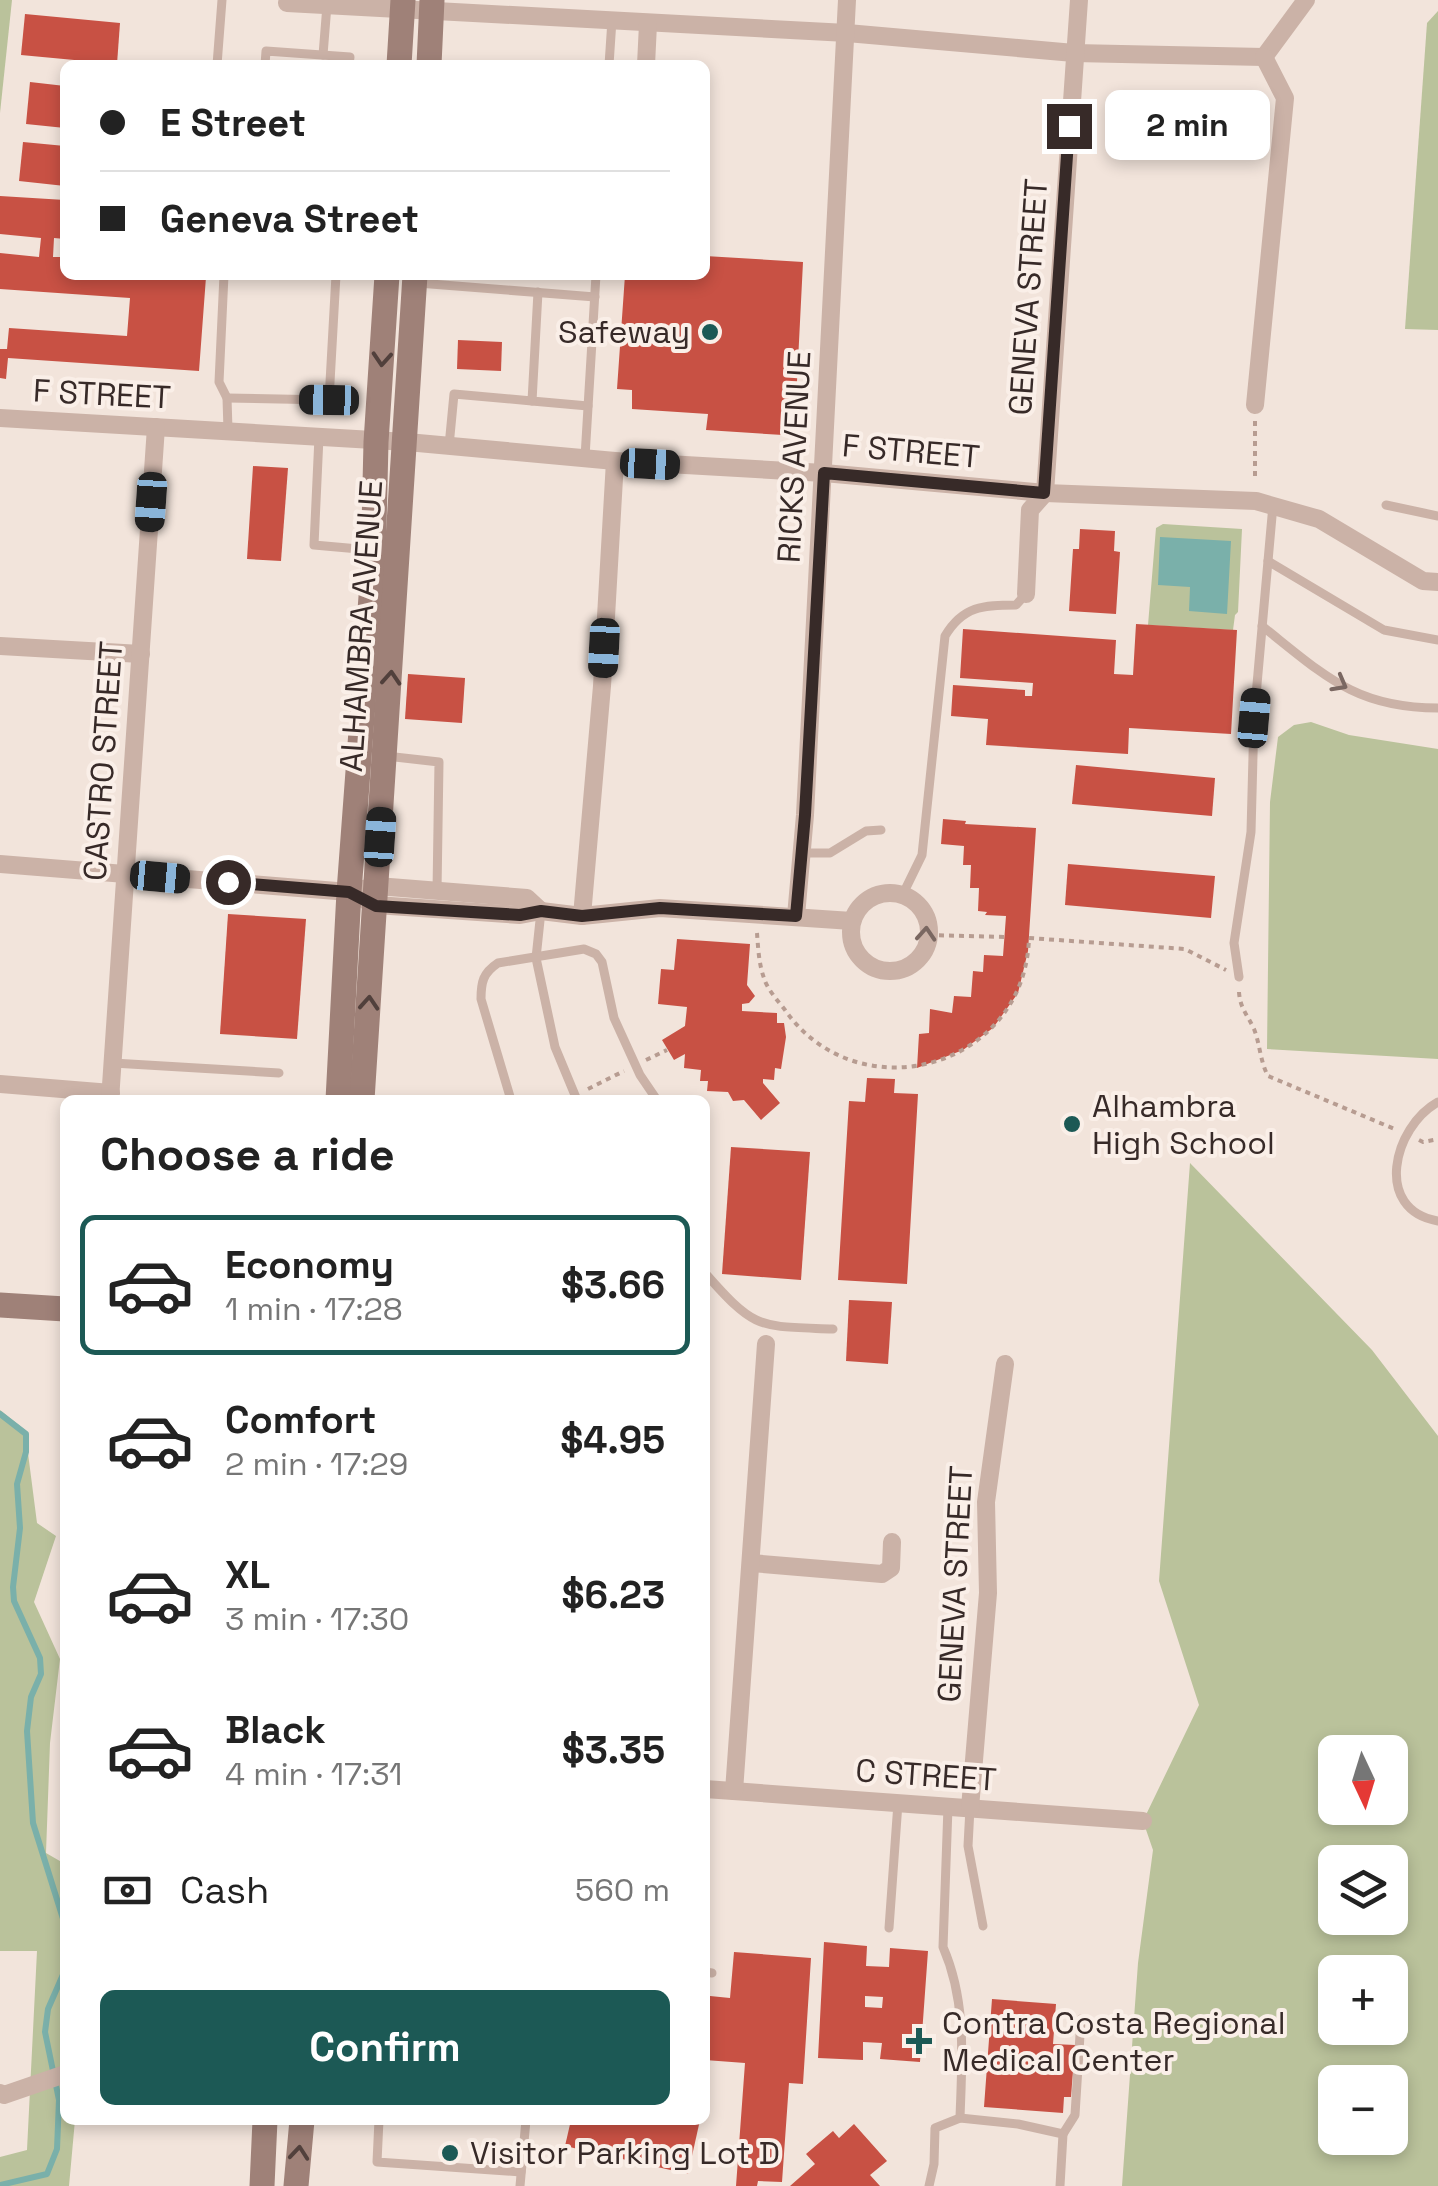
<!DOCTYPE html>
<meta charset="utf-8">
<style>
:root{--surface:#fff;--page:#f6f6f6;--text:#222;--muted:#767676;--line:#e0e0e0;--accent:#1c5955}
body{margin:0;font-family:"Space Grotesk",sans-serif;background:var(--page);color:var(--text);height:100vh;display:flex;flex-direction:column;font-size:38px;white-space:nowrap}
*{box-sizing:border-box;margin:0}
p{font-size:32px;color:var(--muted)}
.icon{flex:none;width:55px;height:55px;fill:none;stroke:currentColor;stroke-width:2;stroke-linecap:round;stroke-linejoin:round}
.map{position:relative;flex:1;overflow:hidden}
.panel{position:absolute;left:60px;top:1095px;width:650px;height:1030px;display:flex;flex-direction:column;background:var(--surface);border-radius:15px;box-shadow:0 5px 15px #0003}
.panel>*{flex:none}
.top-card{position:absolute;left:60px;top:60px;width:650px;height:220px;border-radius:15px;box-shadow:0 5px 15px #0003;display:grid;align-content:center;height:220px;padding:0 40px;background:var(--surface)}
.needle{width:65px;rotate:176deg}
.controls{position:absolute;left:1318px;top:1735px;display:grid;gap:20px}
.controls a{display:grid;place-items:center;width:90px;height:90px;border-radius:15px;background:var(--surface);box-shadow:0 5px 15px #0003;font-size:50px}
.end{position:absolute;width:45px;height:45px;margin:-22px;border:12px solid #372a28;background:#fff;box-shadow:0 0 0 5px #fff}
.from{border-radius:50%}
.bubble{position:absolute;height:70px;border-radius:15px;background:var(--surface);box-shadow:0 5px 15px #0003;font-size:32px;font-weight:700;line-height:70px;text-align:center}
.car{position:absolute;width:30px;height:60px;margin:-30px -15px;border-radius:12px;box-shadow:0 0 8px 2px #0007;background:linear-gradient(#222 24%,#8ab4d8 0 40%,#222 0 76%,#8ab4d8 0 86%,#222 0)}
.top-card b{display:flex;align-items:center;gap:35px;height:95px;font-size:38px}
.top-card b+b{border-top:2px solid var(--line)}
.top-card i{width:25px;height:25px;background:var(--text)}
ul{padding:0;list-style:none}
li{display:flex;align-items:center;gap:30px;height:140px;margin:0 20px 15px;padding:0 20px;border:5px solid transparent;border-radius:15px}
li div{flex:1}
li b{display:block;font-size:38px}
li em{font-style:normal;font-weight:700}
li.selected{border-color:var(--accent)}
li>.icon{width:90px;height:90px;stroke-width:1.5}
h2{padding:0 40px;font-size:45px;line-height:120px}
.pay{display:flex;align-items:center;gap:25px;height:110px;padding:0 40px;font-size:38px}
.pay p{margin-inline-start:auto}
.primary-button{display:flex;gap:20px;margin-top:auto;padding:20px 40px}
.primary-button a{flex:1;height:115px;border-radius:15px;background:var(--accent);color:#fff;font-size:40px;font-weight:700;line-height:115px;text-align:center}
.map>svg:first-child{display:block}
.green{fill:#bac29b;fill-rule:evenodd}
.water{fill:#7ab0aa}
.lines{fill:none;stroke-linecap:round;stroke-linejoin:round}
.stream{stroke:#7ab0aa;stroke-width:6}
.building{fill:#c85144;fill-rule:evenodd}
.path{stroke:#b79c91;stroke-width:4;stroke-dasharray:5 5;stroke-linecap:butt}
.lane{stroke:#cbb2a7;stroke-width:9}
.street{stroke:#cbb2a7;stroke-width:18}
.secondary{stroke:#9f8178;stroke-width:25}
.oneway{stroke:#51403c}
.oneway2{stroke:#7a6761}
.route{stroke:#372a28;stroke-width:12}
.poi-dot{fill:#1c5955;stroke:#faefe8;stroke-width:4}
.labels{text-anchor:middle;stroke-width:8;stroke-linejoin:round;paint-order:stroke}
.street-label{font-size:32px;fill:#372a28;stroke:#faefe8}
.poi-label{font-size:32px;fill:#372a28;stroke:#faefe8;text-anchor:start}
</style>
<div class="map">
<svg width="1438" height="2186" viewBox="0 0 1438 2186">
<rect width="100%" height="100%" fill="#f2e4db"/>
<g class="green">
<path d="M 0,0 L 12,0 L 0,113 Z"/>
<path d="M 1438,11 L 1438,330 L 1405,329 L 1427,23 Z"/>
<path d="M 1163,524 L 1242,529 L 1238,612 L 1235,615 L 1233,630 L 1148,625 L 1156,528 Z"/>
<path d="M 1311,722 L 1349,735 L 1438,749 L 1438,1059 L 1267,1049 L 1270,802 L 1278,737 L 1294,725 Z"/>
<path d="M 1190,1163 L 1372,1350 L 1438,1436 L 1438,2186 L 1122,2186 L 1138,1963 L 1153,1850 L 1143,1821 L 1199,1705 L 1159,1581 ZM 1335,1752 L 1390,1752 L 1390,1808 L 1335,1808 ZM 1335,1862 L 1390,1862 L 1390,1918 L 1335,1918 ZM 1335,1972 L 1390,1972 L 1390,2028 L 1335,2028 ZM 1335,2082 L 1390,2082 L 1390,2138 L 1335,2138 Z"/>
<path d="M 0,1410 L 25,1430 L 37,1523 L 56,1536 L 34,1602 L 60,1659 L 50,1743 L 46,1853 L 65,1864 L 65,2120 L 75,2120 L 69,2186 L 0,2186 L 0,2157 L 27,2150 L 37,1951 L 0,1951 Z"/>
</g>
<path class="water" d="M 1160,537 L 1231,541 L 1227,614 L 1189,611 L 1190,587 L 1158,585 Z"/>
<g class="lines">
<g class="stream">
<path d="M 0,1414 L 26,1434 L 26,1452 L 17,1484 L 20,1528 L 13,1587 L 14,1601 L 40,1658 L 41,1674 L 31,1697 L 27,1731 L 33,1823 L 65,1925"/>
<path d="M 0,2185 L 47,2174 L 57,2149 L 59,2100 L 45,2032 L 48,2009 L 65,1970"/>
</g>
</g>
<g class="building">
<path d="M 25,14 L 120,23 L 117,64 L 21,55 Z"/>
<path d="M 30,82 L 65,86 L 65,128 L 26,124 Z"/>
<path d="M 23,142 L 65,146 L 65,186 L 19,181 Z"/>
<path d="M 0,196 L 65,200 L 65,239 L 54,238 L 53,257 L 65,257 L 65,275 L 206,277 L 199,371 L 8,358 L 6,379 L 0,378 L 0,349 L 7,349 L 9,328 L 127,336 L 130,298 L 0,289 L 0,253 L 39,257 L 41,238 L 0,234 Z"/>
<path d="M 705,256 L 803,262 L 795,421 L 785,419 L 783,435 L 706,430 L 708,414 L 632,409 L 632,390 L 617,389 L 625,275 L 705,275 Z"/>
<path d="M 458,340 L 502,342 L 501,371 L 457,369 Z"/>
<path d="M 253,466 L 288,468 L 281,561 L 247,559 Z"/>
<path d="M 1080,529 L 1115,531 L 1114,551 L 1120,552 L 1116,614 L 1069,611 L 1073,549 L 1079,549 Z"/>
<path d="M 1136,624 L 1237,630 L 1231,734 L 1129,728 L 1128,754 L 986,745 L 988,719 L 951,716 L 953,685 L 1025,690 L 1025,696 L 1032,696 L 1033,683 L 960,678 L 963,629 L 1116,640 L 1114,674 L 1133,675 Z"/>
<path d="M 408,674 L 465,678 L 462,723 L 405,719 Z"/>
<path d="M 1076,765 L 1215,778 L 1212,816 L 1072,804 Z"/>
<path d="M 943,819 L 966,821 L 965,824 L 1036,828 L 1028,951 L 1018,993 L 993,1028 L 963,1050 L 917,1068 L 919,1034 L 929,1033 L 930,1009 L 952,1013 L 954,996 L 971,997 L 973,971 L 983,972 L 984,955 L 1003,956 L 1006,916 L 985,915 L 987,912 L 978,911 L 979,888 L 970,888 L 971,865 L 963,865 L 964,846 L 941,844 Z"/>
<path d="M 1068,864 L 1215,876 L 1211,918 L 1065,905 Z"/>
<path d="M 228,914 L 306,919 L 297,1039 L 220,1034 Z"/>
<path d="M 677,939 L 750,944 L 747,985 L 755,996 L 749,1003 L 742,1004 L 742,1011 L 777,1013 L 777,1023 L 784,1023 L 786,1037 L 781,1069 L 775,1068 L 774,1080 L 763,1079 L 763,1083 L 780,1103 L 761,1120 L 744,1100 L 733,1101 L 728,1092 L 707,1091 L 708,1081 L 700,1081 L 701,1070 L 684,1068 L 685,1054 L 674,1060 L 662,1040 L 685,1026 L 687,1007 L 658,1004 L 661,969 L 674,970 Z"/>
<path d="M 867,1078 L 895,1079 L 894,1093 L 918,1094 L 907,1284 L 838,1280 L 849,1101 L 865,1102 Z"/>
<path d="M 731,1147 L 810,1152 L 801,1280 L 722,1274 Z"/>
<path d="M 849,1300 L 892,1302 L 888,1364 L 846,1361 Z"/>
<path d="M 824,1942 L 867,1946 L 866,1966 L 889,1967 L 890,1948 L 928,1951 L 920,2062 L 880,2059 L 882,2043 L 863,2042 L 863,2060 L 818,2058 ZM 865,1996 L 883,1997 L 882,2008 L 865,2007 Z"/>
<path d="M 734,1952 L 811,1958 L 803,2084 L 789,2083 L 782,2182 L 758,2181 L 757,2186 L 736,2186 L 745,2063 L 705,2060 L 710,1996 L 730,1998 Z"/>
<path d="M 992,1999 L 1056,2004 L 1053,2044 L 1075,2045 L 1071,2097 L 1064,2097 L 1063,2113 L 984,2107 Z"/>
<path d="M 571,2120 L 700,2120 L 688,2174 L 565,2146 Z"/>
<path d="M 854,2124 L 887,2161 L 870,2175 L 880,2186 L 790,2186 L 815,2164 L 806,2154 L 833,2131 L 839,2138 Z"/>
</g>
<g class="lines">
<g class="path">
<path d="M 1255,421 L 1255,481"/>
<path d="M 757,933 C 758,947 759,965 764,978 C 767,989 778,1001 785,1010 C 858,1114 1025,1069 1029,938 L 1185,949 L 1226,970"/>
<path d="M 929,935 L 1005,937"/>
<path d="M 1239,992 C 1240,1008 1247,1014 1254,1029 C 1260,1044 1260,1061 1268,1076 L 1397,1130"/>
<path d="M 646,1060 L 667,1050"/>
<path d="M 588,1089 L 624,1071"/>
<path d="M 1419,1140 L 1423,1142 L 1438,1139"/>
</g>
<g class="lane">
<path d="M 323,55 L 327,5"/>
<path d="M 217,65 L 222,0"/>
<path d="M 265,65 L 266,51 L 350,57 L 349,65"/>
<path d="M 484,65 L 495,65"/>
<path d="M 609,65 L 612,20"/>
<path d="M 224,275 L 219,382 L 227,398 L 228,430"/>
<path d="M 418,283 L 595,297"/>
<path d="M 227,398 L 329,400 L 336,275"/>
<path d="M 532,401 L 588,406"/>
<path d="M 319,437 L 314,545 L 370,550"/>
<path d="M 449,446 L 454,394 L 532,401 L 538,292"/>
<path d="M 585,457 L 596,275"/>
<path d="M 1386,505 L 1438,516"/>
<path d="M 1268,561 L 1384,630 L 1438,640"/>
<path d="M 1262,626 C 1324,675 1355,708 1438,708"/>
<path d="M 386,756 L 439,762 L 437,891"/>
<path d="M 800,853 L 830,853 L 866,831 L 881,830"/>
<path d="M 903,894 L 922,855 L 945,636 C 963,606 983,605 1016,605 L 1026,594"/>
<path d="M 541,911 L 536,958 L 555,1047 L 577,1100"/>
<path d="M 1239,977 L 1234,943 L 1251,832 L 1254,718 L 1273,505"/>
<path d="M 113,1063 L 279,1073"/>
<path d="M 511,1100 L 481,999 C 481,982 483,973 498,963 L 584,949 L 596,954 L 602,962 L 614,1018 L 640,1075 L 657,1100"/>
<path d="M 1438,1102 C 1393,1127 1373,1210 1438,1221"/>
<path d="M 705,1273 C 756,1331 758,1326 833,1329"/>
<path d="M 948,1807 L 943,1947 C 967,2002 962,2059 960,2118"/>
<path d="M 970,1808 L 968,1846 L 983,1926"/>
<path d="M 889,1928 L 898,1803"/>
<path d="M 705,1972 L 712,1973"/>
<path d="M 379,2120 L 377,2162 L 521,2172"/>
<path d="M 1063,2134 L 1075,2115 L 1081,2019"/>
<path d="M 520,2186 L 526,2120"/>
<path d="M 929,2186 L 934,2164 L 935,2128 L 960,2118 L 1018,2124 L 1063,2134 L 1060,2186"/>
</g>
<g class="street">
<path d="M 287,3 L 847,33 L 1074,53 L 1264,57"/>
<path d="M 1264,57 L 1306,0"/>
<path d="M 646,65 L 648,24"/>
<path d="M 1255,405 L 1285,98 L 1264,57"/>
<path d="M 0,418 L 407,442 L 615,461 L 824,473 L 1045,493 L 1256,501 L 1319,519 L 1423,581 L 1438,582"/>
<path d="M 1026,594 L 1030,510 L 1045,493 L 1079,0"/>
<path d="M 0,646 L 141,654"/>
<path d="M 0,864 L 349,892 L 377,886 L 527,898 L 541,911"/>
<circle cx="890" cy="932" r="39"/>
<path d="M 365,900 L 376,905 L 520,915 L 541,911 L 582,916 L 660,908 L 852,921"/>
<path d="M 582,916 L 602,686 L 615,461"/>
<path d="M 796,916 L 805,815 L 847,0"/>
<path d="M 0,1084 L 111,1093"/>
<path d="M 110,1100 L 156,427"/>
<path d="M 751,1563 L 882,1574 L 891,1568 L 892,1542"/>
<path d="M 705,1789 L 1143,1821"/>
<path d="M 734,1791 L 766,1344"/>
<path d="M 970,1808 L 988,1593 L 986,1502 L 1005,1364"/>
<path d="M 0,2093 L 4,2095 L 65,2074"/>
</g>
<g class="secondary">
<path d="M 399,65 L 403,0"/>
<path d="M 429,65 L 432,0"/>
<path d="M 338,1100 L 349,892 L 373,570 L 376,442 L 387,275"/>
<path d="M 362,1100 L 415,275"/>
<path d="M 0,1305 L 65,1309"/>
<path d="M 262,2186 L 265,2120"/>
<path d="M 296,2186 L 302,2120"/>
</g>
</g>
<defs><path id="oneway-chevron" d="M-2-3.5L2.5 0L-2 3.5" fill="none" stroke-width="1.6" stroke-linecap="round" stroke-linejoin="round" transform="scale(2.5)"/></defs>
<g class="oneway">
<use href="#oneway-chevron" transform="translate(382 359) rotate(94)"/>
<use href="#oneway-chevron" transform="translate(391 678) rotate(-86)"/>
<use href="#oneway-chevron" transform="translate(369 1003) rotate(-86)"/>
<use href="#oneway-chevron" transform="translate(299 2153) rotate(-85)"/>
</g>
<g class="oneway2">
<use href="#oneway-chevron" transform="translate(1340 684) rotate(29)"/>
<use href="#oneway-chevron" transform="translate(926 934) rotate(-86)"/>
</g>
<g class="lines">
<path class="route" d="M 228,882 L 349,892 L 376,906 L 520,915 L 541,911 L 582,916 L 660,908 L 796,916 L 805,815 L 824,473 L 1044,493 L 1069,126"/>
</g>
<g class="poi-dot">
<circle cx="710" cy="332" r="10"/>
<circle cx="1072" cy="1124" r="10"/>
<path d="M914 2026h10v10h10v10h-10v10h-10v-10h-10v-10h10z"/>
<circle cx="450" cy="2153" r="10"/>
</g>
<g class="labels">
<g class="street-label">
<text transform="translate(1028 297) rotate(-86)" y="11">GENEVA STREET</text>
<text transform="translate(102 394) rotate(3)" y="11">F STREET</text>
<text transform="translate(911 451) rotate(5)" y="11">F STREET</text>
<text transform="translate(794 457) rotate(-87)" y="11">RICKS AVENUE</text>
<text transform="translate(361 626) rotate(-86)" y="11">ALHAMBRA AVENUE</text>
<text transform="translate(103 761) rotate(-86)" y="11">CASTRO STREET</text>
<text transform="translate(955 1584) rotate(-87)" y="11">GENEVA STREET</text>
<text transform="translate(926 1775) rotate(4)" y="11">C STREET</text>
</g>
<g class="poi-label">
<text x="690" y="343" text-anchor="end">Safeway</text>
<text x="1092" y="1117">Alhambra<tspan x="1092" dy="37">High School</tspan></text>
<text x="942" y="2034">Contra Costa Regional<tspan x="942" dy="37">Medical Center</tspan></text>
<text x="470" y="2164">Visitor Parking Lot D</text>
</g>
</g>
</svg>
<div class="controls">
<a><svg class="needle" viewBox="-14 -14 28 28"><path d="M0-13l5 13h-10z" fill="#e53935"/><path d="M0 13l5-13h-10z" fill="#767676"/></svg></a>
<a><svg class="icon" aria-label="layers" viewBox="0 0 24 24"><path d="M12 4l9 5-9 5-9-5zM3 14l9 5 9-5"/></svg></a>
<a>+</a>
<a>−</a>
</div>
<i class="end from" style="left:228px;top:882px"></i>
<i class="end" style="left:1069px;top:126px"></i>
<div class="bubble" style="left:1105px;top:90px;width:165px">2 min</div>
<i class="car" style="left:329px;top:400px;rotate:271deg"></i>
<i class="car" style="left:650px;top:464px;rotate:93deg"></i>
<i class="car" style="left:151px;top:502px;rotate:184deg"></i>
<i class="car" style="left:604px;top:648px;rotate:183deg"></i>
<i class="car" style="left:1254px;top:718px;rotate:5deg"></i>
<i class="car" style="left:380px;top:837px;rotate:4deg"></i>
<i class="car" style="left:160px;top:877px;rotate:95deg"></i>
<div class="top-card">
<b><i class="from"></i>E Street</b>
<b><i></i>Geneva Street</b>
</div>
<section class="panel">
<h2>Choose a ride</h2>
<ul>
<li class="selected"><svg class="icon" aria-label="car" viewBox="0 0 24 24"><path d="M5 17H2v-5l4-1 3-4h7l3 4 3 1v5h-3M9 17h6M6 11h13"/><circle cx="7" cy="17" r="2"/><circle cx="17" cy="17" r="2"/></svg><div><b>Economy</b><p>1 min · 17:28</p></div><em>$3.66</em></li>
<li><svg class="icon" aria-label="car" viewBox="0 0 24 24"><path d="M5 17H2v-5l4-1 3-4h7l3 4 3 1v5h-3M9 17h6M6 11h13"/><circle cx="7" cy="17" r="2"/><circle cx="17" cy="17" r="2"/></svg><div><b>Comfort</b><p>2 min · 17:29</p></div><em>$4.95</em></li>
<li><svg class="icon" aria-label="car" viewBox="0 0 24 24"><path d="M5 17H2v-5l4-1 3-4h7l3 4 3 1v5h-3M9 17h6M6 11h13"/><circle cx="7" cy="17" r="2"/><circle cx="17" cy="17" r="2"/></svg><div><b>XL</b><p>3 min · 17:30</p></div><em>$6.23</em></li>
<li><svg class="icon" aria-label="car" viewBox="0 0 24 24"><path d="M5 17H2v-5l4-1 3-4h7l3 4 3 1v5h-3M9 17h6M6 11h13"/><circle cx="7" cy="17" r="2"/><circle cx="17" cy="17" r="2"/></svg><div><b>Black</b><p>4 min · 17:31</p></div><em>$3.35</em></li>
</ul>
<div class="pay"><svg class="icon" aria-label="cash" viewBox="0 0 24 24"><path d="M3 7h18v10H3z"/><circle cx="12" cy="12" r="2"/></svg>Cash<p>560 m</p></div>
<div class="primary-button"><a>Confirm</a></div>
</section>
</div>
